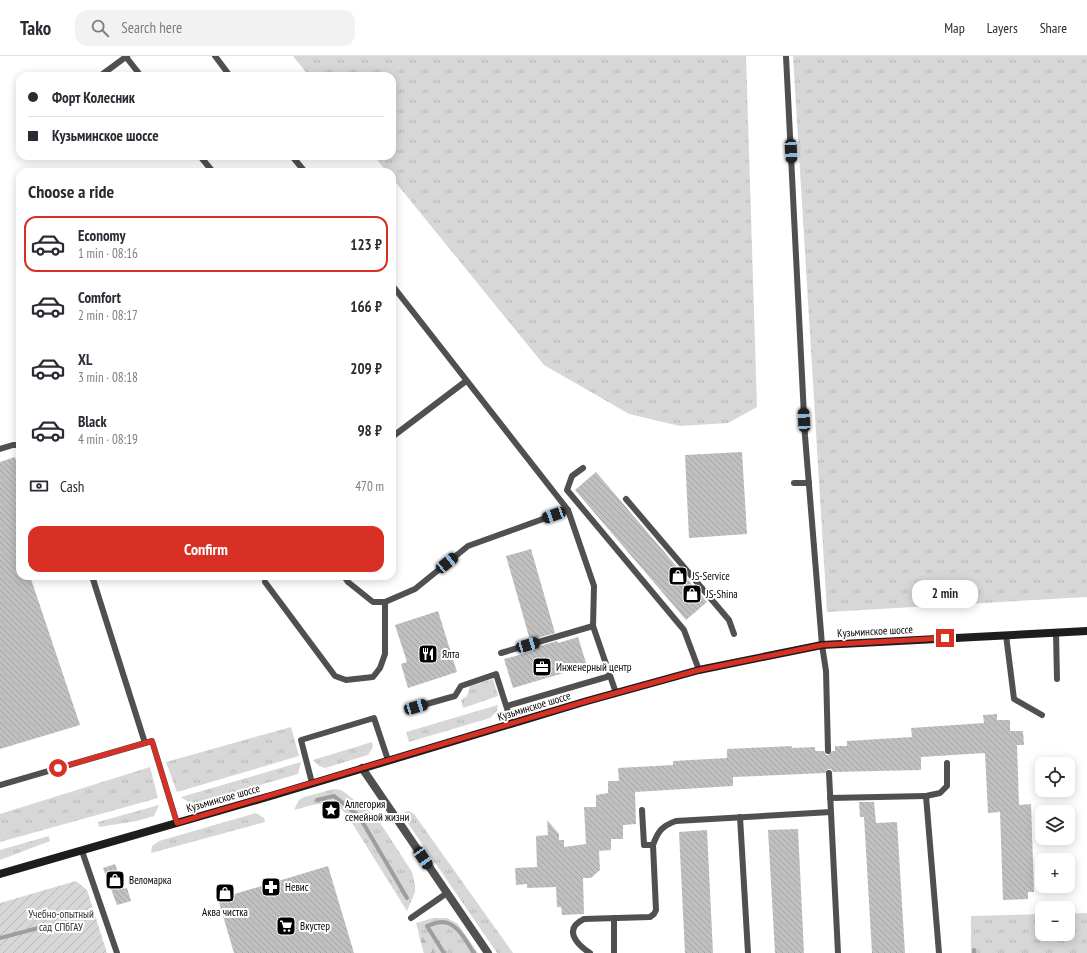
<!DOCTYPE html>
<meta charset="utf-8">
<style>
:root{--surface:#fff;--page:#f2f2f3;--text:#2b2b33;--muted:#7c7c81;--line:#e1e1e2;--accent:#d93025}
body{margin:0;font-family:"PT Sans Narrow",sans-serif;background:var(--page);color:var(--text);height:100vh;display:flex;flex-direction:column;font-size:15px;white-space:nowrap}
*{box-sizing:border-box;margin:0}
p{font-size:13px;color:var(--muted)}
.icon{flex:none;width:22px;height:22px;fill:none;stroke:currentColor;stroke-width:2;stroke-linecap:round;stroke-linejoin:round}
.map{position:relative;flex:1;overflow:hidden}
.side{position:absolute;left:16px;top:112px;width:380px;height:412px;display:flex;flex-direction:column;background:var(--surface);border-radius:12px;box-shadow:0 2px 10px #0003}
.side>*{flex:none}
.hud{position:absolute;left:16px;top:16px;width:380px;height:88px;border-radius:12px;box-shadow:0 2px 10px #0003;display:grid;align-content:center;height:88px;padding:0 12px;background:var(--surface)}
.tools{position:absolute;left:1035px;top:701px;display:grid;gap:8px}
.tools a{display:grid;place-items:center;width:40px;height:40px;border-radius:8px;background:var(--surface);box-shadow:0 2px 10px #0003;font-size:20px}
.end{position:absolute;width:18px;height:18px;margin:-9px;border:5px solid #d93025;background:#fff;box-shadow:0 0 0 2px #fff}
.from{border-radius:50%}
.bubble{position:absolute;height:28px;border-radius:12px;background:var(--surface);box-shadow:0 2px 10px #0003;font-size:13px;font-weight:700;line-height:28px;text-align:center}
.car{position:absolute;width:12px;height:24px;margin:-12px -6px;border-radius:5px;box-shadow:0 0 3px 1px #0007;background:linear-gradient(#222 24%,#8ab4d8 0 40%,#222 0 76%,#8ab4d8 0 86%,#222 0)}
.hud b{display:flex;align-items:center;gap:14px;height:38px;font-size:15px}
.hud b+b{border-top:1px solid var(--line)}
.hud i{width:10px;height:10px;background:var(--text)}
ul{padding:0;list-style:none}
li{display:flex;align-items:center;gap:12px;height:56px;margin:0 8px 6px;padding:0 4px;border:2px solid transparent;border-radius:12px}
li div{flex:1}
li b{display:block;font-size:15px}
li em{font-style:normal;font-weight:700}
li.selected{border-color:var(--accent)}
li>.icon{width:36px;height:36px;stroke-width:1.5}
h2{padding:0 12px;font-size:18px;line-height:48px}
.pay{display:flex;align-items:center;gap:10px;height:44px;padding:0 12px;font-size:15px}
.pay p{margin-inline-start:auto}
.button{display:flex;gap:8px;margin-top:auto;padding:8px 12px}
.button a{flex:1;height:46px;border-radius:12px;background:var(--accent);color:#fff;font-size:16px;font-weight:700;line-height:46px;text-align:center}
header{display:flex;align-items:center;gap:24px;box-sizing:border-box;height:56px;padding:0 20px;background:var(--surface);border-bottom:1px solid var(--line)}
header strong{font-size:19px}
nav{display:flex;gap:22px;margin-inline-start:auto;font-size:14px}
.search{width:280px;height:36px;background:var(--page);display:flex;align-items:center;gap:10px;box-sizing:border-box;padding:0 14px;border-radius:12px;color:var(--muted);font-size:15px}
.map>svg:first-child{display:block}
.grass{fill:url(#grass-tufts)}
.forest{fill:url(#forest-firs)}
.garden{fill:url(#garden-furrows)}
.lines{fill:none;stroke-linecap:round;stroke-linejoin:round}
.stream{stroke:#9e9e9e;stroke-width:4}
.building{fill:url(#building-back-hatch)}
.service{stroke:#505050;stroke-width:6}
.minor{stroke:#505050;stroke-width:8}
.secondary{stroke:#1d1d1d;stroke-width:8}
.route{stroke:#d93025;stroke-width:5}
.labels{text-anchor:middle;stroke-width:4;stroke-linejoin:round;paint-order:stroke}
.poi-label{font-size:11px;fill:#000;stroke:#fff;text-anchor:start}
.street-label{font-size:11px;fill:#000;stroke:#fff}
.park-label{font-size:11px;fill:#2e2e2e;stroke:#fff}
</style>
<header>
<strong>Tako</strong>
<div class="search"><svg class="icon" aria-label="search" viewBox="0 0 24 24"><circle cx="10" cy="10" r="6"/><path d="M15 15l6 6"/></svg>Search here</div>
<nav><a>Map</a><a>Layers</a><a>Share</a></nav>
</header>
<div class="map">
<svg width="1087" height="897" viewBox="0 0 1087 897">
<defs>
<pattern id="grass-tufts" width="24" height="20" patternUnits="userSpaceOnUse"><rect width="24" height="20" fill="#d7d7d7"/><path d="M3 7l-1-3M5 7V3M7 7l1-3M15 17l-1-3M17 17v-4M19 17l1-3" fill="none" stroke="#b7b7b7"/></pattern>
<pattern id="forest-firs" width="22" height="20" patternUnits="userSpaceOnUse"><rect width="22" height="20" fill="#d7d7d7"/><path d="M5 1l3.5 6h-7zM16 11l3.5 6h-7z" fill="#b7b7b7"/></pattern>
<pattern id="garden-furrows" width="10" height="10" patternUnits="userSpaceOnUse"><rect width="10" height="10" fill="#d7d7d7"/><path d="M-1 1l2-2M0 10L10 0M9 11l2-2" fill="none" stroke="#b7b7b7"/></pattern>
<pattern id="building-back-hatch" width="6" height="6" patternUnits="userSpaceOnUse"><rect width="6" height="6" fill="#c0c0c0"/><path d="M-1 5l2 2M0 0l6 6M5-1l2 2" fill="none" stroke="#a3a3a3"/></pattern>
</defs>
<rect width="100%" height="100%" fill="#fff"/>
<g class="grass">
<path d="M 293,0 L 746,0 L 757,351 L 728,367 L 680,370 L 629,358 L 544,309 L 392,122 L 392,116 L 387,116 L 374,100 L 392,100 L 392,20 L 309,20 Z"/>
<path d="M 793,0 L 1087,0 L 1087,541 L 827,556 Z"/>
<path d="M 493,623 L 498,640 L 463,652 L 461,644 L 467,640 L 470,630 Z"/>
<path d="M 498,649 L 497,655 L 490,662 L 409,686 L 406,676 Z"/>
<path d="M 291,671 L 299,700 L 177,736 L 166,706 Z"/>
<path d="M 372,686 L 373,691 L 368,699 L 325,712 L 319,710 L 313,704 Z"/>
<path d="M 301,706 L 298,718 L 195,748 L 187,745 L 181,741 Z"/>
<path d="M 150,711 L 158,742 L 0,786 L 0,758 Z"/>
<path d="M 334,733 L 341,734 L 348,739 L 377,762 L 412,816 L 415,829 L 415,836 L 407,855 L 347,759 C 331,740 314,749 294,754 L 299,744 L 304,741 Z"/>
<path d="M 159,749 L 154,760 L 137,765 L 99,771 L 98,766 Z"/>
<path d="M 409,755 L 414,758 L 513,897 L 497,897 L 403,760 L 404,756 Z"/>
<path d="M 256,757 L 264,762 L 265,766 L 151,797 L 152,790 L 159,785 Z"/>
<path d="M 49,780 L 50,785 L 0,804 L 0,794 Z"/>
<path d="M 1087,857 L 1087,897 L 971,897 L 971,860 L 1042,858 L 1042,878 L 1068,878 L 1068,858 Z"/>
<path d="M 433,862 L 447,862 L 458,868 L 478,897 L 424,897 L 416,867 Z"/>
</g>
<path class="forest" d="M 419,880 C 430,880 432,888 435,897 L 424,897 Z"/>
<path class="garden" d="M 76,825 L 87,834 L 107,897 L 0,897 L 0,847 Z"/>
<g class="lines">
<g class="stream">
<path d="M 317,744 L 334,740 L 359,760 L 407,842"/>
<path d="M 0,882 L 42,871"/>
<path d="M 444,897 L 427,870 C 432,868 438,866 443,866 C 458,867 466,886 474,897"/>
<path d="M 974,897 L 974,894"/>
</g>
</g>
<g class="building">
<path d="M 742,396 L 747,478 L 689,482 L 685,399 Z"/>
<path d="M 15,401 L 20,418 L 20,520 L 30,520 L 80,669 L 0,693 L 0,406 Z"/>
<path d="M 596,416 L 707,546 L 686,564 L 575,434 Z"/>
<path d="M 531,493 L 555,577 L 530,584 L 506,500 Z"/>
<path d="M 438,555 L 457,616 L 408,632 L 401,608 L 407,606 L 395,569 Z"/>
<path d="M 578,581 L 587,610 L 513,632 L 504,603 L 533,595 L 533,592 L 557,585 L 558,587 Z"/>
<path d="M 997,658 L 997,664 L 1010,664 L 1010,675 L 1023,675 L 1024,689 L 1017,689 L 1019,749 L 1031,748 L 1034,836 L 1028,836 L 1028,843 L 1003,844 L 1000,756 L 988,757 L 985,697 L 921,701 L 921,714 L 833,716 L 831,713 L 828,713 L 825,717 L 733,721 L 733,730 L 635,736 L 636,768 L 623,769 L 623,783 L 611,783 L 611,794 L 599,795 L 600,814 L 591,822 L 583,822 L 584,858 L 562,859 L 561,851 L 557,851 L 556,831 L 527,832 L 527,828 L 516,829 L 515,812 L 537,811 L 536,780 L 548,779 L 547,764 L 559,778 L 559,784 L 564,784 L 564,791 L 586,788 L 584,751 L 596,751 L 596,739 L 608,737 L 608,725 L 619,725 L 618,712 L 673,709 L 673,705 L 727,702 L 727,693 L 792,690 L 792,692 L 815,691 L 815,695 L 824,695 L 826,699 L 828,699 L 832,695 L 835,695 L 835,690 L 847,690 L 847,685 L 912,681 L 911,672 L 984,667 L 983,659 Z"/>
<path d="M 859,746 L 874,746 L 876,767 L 897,766 L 905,897 L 872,897 L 864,761 L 860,761 Z"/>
<path d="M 798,773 L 804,897 L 775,897 L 768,774 Z"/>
<path d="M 707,774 L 713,897 L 685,897 L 679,776 Z"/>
<path d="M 115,808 L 124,833 L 127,832 L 131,845 L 117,849 L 103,812 Z"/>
<path d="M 328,810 L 354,897 L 234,897 L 218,843 Z"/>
</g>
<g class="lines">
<g class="service">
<path d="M 215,0 L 230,20"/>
<path d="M 786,0 L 805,380 L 822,589 L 826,615 L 828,695"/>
<path d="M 126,1 L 141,20"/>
<path d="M 100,20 L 127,0"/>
<path d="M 200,100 L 213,116"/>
<path d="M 292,100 L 305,116"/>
<path d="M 392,229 L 568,454 L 594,530 L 593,570"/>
<path d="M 392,381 L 466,325"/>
<path d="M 0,393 L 13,389 L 20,389"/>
<path d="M 583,412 L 572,420 L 567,434 L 684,574 L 699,614"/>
<path d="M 794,427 L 809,427"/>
<path d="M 626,443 L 729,564 L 734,578"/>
<path d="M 92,520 L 145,687 L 152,685 L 177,767"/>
<path d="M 344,520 L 348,526 L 373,546 L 385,546 L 415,533 L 468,490 L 568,454"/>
<path d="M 265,526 L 335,620 L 346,624 L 373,621 L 380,612 L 385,598 L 385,546"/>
<path d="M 1056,577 L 1057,623"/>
<path d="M 1006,579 L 1014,643 L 1042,659"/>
<path d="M 501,597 L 593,570 L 616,637"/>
<path d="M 507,650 L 610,620"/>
<path d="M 416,651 L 455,640 L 461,630 L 496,618 L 512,668"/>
<path d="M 829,717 L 838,897"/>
<path d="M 312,727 L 301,684 L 374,662 L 388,704"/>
<path d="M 0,729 L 145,687"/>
<path d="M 830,742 L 926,740"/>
<path d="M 642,754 L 644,789 L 653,789"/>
<path d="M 740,761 L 748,897"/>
<path d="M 82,795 L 117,897"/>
<path d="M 411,862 L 447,837"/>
<path d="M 614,862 L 614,897"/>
<path d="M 590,897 C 576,888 563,873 584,863 L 650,861 L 654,858 L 656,854 L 653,789 C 658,775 662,770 676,765 L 831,756"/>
<path d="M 939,897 L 926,740 L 940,737 L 947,730 L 947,707"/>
</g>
<path class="minor" d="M 362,712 L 488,897"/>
<path class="secondary" d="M 0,818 L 274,739 L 587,645 L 699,614 L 822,589 L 1087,575"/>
</g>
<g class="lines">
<path class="route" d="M 58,712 L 152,685 L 177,767 L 587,645 L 699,614 L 822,589 L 945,582"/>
</g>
<defs>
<g id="shop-square" transform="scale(1)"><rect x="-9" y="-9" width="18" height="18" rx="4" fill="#000" stroke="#fff"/><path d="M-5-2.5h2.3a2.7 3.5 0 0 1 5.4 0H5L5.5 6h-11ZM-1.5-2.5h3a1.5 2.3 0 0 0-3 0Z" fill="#fff"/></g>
<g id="restaurant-square" transform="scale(1)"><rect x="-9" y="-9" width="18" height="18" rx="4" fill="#000" stroke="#fff"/><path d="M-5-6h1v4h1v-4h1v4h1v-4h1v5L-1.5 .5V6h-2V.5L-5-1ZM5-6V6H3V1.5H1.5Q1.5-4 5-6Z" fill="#fff"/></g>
<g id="office-square" transform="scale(1)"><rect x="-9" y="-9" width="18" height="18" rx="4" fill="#000" stroke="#fff"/><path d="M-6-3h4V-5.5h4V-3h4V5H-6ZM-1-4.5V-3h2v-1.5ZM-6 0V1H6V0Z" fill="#fff"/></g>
<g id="sight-square" transform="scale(1)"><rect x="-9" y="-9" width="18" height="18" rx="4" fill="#000" stroke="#fff"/><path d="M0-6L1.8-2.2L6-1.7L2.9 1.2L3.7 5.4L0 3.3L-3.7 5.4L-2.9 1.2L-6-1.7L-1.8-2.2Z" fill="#fff"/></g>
<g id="pharmacy-square" transform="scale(1)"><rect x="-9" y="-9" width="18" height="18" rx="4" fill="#000" stroke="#fff"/><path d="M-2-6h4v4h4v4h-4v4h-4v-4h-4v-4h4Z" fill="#fff"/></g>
<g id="supermarket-square" transform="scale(1)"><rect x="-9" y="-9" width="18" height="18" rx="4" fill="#000" stroke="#fff"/><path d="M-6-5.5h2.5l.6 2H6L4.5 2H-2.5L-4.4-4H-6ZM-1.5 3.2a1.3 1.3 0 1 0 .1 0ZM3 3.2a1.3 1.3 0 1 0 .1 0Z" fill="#fff"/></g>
</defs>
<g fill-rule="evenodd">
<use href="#shop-square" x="678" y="520"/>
<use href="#shop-square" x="692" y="538"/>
<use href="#restaurant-square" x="428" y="598"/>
<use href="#office-square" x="542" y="611"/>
<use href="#sight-square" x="331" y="754"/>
<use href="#shop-square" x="115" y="824"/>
<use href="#pharmacy-square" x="271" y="831"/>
<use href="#shop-square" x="225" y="837"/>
<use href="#supermarket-square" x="286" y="870"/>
</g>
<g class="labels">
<g class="poi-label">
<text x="692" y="524">JS-Service</text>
<text x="706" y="542">JS-Shina</text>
<text x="442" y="602">Ялта</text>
<text x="556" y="615">Инженерный центр</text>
<text x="345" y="752">Аллегория<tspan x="345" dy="13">семейной жизни</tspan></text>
<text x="129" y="828">Веломарка</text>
<text x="285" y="835">Невис</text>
<text x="225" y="860" text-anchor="middle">Аква чистка</text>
<text x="300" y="874">Вкустер</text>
</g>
<g class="street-label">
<text transform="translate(875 575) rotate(-3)" y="4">Кузьминское шоссе</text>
<text transform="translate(534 650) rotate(-17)" y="4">Кузьминское шоссе</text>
<text transform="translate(223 742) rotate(-16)" y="4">Кузьминское шоссе</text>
</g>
<g class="park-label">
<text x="61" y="862">Учебно-опытный<tspan x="61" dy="13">сад СПбГАУ</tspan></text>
</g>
</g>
</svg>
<div class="tools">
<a><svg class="icon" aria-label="locate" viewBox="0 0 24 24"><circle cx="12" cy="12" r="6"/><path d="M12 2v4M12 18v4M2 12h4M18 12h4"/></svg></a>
<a><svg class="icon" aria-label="layers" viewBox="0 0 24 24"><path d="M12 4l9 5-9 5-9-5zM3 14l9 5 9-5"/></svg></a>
<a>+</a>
<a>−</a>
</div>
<i class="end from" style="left:58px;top:712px"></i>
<i class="end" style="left:945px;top:582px"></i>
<div class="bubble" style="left:912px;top:524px;width:66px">2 min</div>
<i class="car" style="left:791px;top:95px;rotate:177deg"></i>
<i class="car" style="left:804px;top:364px;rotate:357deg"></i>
<i class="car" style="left:554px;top:459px;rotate:250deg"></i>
<i class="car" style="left:447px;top:507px;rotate:51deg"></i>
<i class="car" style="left:528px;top:589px;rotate:74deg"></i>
<i class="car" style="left:416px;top:651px;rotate:74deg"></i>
<i class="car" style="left:423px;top:802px;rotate:146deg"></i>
<div class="hud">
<b><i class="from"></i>Форт Колесник</b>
<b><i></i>Кузьминское шоссе</b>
</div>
<section class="side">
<h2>Choose a ride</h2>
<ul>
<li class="selected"><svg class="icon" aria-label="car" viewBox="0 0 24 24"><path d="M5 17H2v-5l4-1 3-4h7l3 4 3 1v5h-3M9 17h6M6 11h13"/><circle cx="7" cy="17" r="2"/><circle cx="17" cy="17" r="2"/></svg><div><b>Economy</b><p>1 min · 08:16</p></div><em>123 ₽</em></li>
<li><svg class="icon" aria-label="car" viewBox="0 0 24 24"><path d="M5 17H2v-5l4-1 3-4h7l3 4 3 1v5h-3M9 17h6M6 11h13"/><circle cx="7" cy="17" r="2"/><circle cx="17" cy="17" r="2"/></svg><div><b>Comfort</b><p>2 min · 08:17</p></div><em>166 ₽</em></li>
<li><svg class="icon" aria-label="car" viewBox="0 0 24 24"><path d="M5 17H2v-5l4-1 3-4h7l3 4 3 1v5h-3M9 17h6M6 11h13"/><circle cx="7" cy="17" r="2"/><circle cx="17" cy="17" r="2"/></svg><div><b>XL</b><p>3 min · 08:18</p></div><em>209 ₽</em></li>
<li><svg class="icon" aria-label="car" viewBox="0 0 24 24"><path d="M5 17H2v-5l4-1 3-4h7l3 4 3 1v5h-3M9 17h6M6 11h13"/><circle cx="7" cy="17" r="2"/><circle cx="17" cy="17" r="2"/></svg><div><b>Black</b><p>4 min · 08:19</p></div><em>98 ₽</em></li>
</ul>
<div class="pay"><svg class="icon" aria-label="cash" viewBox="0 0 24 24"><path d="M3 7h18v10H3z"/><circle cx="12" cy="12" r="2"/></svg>Cash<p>470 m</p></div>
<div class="button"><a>Confirm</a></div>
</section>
</div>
